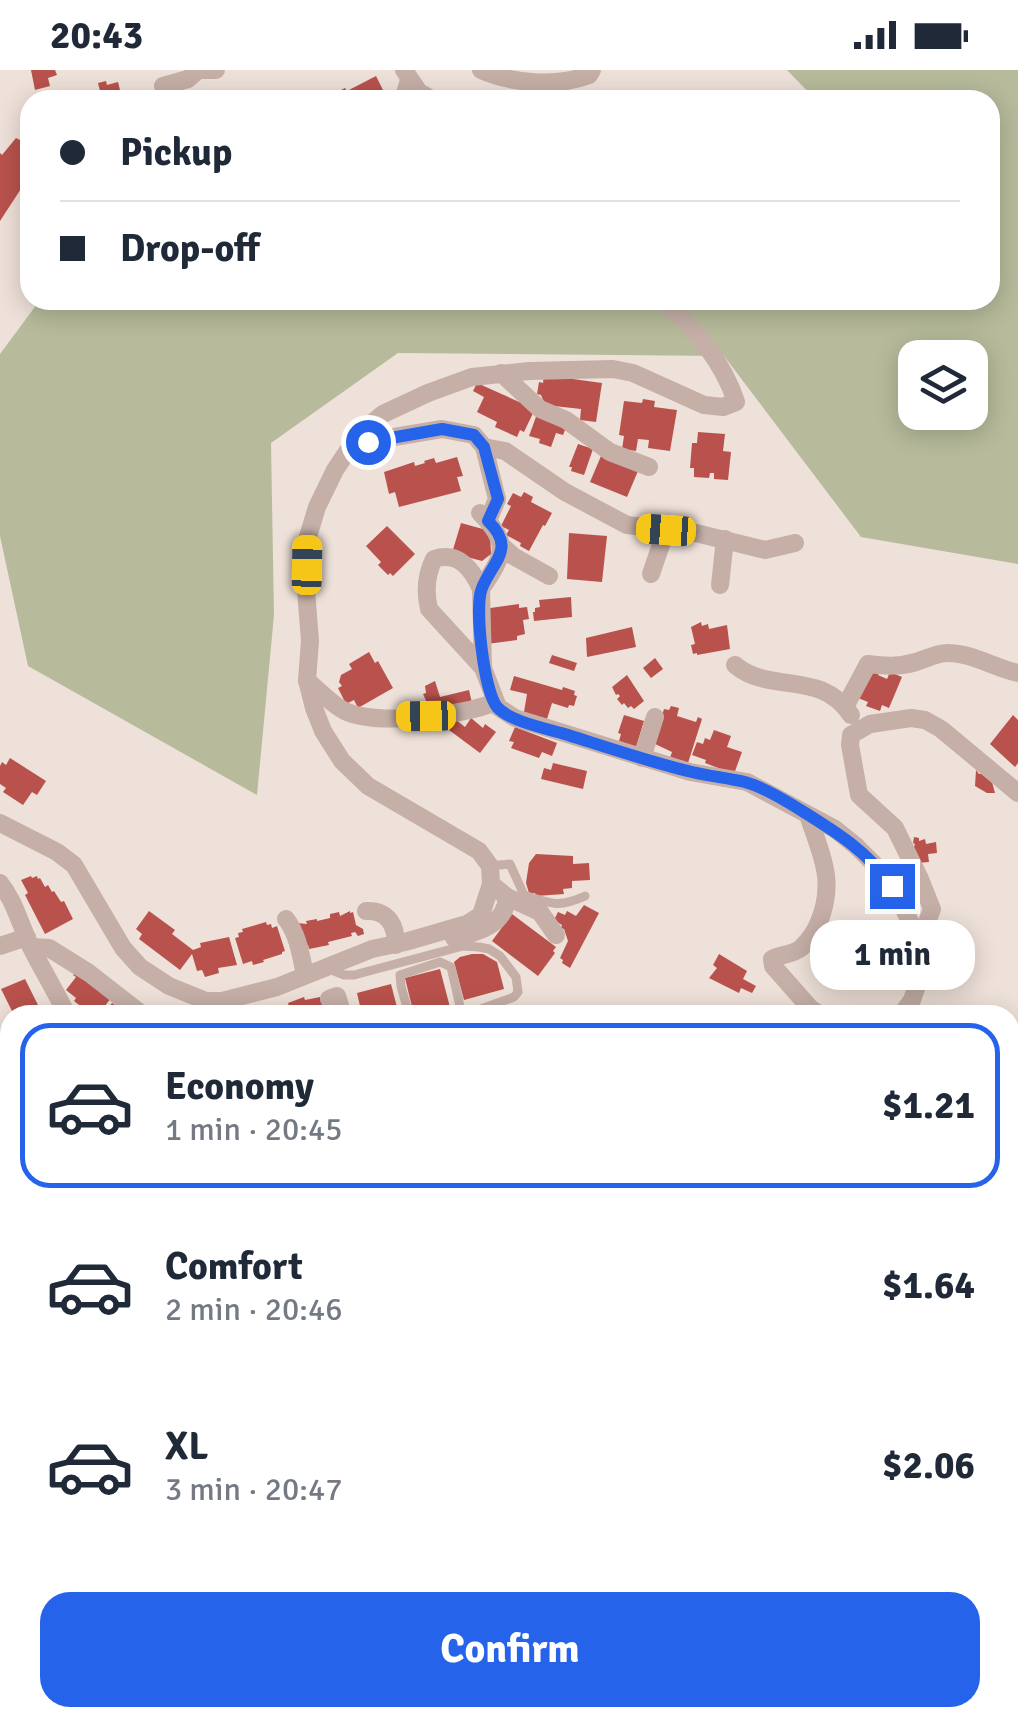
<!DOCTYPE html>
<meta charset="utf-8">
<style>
:root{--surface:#fff;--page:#f2f2f3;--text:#1f2937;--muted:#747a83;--line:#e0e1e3;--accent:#2563eb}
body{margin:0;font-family:Signika,sans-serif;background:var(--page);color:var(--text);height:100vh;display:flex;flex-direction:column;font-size:38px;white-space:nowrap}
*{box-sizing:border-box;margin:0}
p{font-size:32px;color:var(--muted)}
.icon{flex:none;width:55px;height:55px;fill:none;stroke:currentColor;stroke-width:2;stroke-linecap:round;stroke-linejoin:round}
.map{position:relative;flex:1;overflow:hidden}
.drawer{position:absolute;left:0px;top:935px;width:1020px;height:722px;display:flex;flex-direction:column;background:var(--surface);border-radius:30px 30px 0 0;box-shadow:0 5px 25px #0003}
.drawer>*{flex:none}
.guide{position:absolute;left:20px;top:20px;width:980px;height:220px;border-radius:30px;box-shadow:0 5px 25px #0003;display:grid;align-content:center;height:220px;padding:0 40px;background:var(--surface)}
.buttons{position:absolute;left:898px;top:270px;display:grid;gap:20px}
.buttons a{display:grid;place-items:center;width:90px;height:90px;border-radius:20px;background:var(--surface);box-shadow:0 5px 25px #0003;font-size:50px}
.end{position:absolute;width:45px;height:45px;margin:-22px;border:12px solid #2563eb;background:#fff;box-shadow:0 0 0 5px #fff}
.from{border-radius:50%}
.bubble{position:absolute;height:70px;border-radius:30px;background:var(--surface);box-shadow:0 5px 25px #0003;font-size:32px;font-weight:700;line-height:70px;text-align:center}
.car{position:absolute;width:30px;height:60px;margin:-30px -15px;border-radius:12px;box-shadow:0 0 8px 2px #0007;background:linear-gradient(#f5c518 24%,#345 0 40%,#f5c518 0 76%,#345 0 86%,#f5c518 0)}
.guide b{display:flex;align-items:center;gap:35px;height:95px;font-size:38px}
.guide b+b{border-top:2px solid var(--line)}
.guide i{width:25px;height:25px;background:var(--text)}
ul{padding:18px 0 0;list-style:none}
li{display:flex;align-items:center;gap:30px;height:165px;margin:0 20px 15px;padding:0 20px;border:5px solid transparent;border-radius:30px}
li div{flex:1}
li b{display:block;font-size:38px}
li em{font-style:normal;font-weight:700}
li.on{border-color:var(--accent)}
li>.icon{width:90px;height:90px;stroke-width:1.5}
.primary-button{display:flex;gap:20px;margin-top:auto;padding:20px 40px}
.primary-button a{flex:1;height:115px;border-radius:30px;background:var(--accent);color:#fff;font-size:40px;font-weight:700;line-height:115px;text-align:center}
.status{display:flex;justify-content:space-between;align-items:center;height:70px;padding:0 50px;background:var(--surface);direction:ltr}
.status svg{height:28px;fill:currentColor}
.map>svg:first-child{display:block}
.green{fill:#b7bb9b;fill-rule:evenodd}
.building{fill:#b9524c}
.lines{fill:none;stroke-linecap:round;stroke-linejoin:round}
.lane{stroke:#c5afa7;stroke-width:9}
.street{stroke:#c5afa7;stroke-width:18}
.route{stroke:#2563eb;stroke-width:12}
</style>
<div class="status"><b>20:43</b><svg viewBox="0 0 49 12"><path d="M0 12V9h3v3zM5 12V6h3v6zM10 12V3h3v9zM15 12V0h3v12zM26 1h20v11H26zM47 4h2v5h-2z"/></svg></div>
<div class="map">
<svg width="1018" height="1657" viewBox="0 0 1018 1657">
<rect width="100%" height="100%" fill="#eee1d9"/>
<path class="green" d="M 787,0 L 1018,0 L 1018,494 L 861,467 L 724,286 L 398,283 L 271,373 L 274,545 L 257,725 L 28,596 L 0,466 L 0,284 L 40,230 L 990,230 L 990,30 L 816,30 ZM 915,288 L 970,288 L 970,342 L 915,342 Z"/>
<g class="building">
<path d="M 31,0 L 55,0 L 57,5 L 48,8 L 50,16 L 35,20 Z"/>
<path d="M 376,6 L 388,30 L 329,30 L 327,27 L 345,18 L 347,21 Z"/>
<path d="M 106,11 L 107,15 L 118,12 L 122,28 L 98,30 L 96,22 L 100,21 L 98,13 Z"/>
<path d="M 16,68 L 30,75 L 30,105 L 0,151 L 0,83 L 2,85 Z"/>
<path d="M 544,305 L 602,313 L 596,352 L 580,350 L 581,339 L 545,335 L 541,325 L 537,324 L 539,312 L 543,313 Z"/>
<path d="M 477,313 L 535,339 L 524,362 L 520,360 L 517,367 L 495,357 L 497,352 L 477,342 L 484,327 L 473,321 Z"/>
<path d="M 643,329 L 655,331 L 654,337 L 677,340 L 670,381 L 648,378 L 649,370 L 638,369 L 636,381 L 622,379 L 624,366 L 619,365 L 624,331 L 642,333 Z"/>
<path d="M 537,344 L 567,355 L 563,365 L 556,363 L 551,377 L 539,373 L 540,369 L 529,366 Z"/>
<path d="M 698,362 L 725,364 L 723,381 L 731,382 L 728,410 L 714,409 L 714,403 L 710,403 L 709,408 L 694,407 L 694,398 L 690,398 L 692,373 L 697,373 Z"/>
<path d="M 578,374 L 593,379 L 584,405 L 571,401 L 572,397 L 569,397 Z"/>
<path d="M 601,386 L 638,401 L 627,427 L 590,412 Z"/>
<path d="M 457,387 L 463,406 L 457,407 L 461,421 L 399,437 L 395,422 L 389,424 L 384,402 L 414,392 L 415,396 L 425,393 L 424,391 L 434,388 L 436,393 Z"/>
<path d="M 524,422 L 533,427 L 531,432 L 552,443 L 545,456 L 543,455 L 529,481 L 520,476 L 521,473 L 506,465 L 509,460 L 501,456 L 511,436 L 507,434 L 513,423 L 521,427 Z"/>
<path d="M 461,453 L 490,461 L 491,484 L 482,491 L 452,483 Z"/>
<path d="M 387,456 L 415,484 L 393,506 L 390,503 L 388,505 L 378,495 L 381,492 L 366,476 Z"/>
<path d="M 569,463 L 607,466 L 602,512 L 567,509 Z"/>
<path d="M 571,527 L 572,547 L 534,551 L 533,542 L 535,542 L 535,538 L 540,537 L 539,530 Z"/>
<path d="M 519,534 L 519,538 L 527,537 L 529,549 L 523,550 L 525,564 L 517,566 L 517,570 L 487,574 L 483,539 Z"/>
<path d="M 701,552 L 702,556 L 708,554 L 709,559 L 727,555 L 730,579 L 697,585 L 697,583 L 693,584 L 691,575 L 695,574 L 691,557 Z"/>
<path d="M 632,557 L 636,577 L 587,587 L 586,568 Z"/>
<path d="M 369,582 L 375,593 L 378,591 L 393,618 L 358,638 L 354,630 L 346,634 L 338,618 L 342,616 L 339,612 L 341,605 L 352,599 L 349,594 Z"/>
<path d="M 552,585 L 577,593 L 574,601 L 549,593 Z"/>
<path d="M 655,588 L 663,599 L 651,608 L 643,598 Z"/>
<path d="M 872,596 L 880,600 L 878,605 L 887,609 L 890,602 L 902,607 L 889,638 L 882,635 L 880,641 L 866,636 L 868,632 L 858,628 Z"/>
<path d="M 627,605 L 644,631 L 634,639 L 631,636 L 628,638 L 624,633 L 622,635 L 617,629 L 620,626 L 618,624 L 616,625 L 612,617 Z"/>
<path d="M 514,606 L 562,620 L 563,617 L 575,621 L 574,625 L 577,626 L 574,636 L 569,635 L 568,638 L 552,633 L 547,649 L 524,642 L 527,624 L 510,620 Z"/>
<path d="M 435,611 L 440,627 L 469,620 L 472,633 L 435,639 L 434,636 L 429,637 L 423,624 L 426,623 L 425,616 Z"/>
<path d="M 671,636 L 679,638 L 677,646 L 696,652 L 698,647 L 702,649 L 688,693 L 670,688 L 672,682 L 653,673 L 664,639 L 669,640 Z"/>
<path d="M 624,645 L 644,651 L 636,677 L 619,671 L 621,664 L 618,663 Z"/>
<path d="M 1013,645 L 1018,650 L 1018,693 L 1015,697 L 990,674 Z"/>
<path d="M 471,648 L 483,658 L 485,654 L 496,662 L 480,683 L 449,660 L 456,650 L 465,657 Z"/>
<path d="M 515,657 L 557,673 L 552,686 L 542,682 L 539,688 L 511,678 L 514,672 L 509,671 Z"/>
<path d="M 714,660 L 731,666 L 727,677 L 742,682 L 734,704 L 705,693 L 706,690 L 692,685 L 697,672 L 703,674 L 705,668 L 710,670 Z"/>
<path d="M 10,688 L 46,711 L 37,725 L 32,722 L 23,735 L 3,722 L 6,718 L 0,714 L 0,696 L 2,692 L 6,695 Z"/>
<path d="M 553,693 L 587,701 L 583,719 L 541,709 L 544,698 L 551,700 Z"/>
<path d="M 976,700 L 979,704 L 984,703 L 992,712 L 995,723 L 987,723 L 975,716 Z"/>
<path d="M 914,767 L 919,768 L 919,771 L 925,769 L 926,774 L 936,772 L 937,783 L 928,784 L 929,792 L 917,793 L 913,780 L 915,774 L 913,773 Z"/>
<path d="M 536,784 L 573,786 L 573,794 L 589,793 L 590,810 L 572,811 L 572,818 L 563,819 L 564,824 L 536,826 L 535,823 L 529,823 L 526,813 L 529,793 Z"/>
<path d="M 31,806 L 32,808 L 37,806 L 38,809 L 40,808 L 45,817 L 48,815 L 52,822 L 54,821 L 61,832 L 64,831 L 73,849 L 45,864 L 25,825 L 28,823 L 21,810 Z"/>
<path d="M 584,835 L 599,843 L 570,898 L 562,893 L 563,890 L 560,888 L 568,871 L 564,859 L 561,858 L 562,855 L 554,850 L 558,842 L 565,845 L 567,841 L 576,846 Z"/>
<path d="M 149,841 L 175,860 L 172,864 L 193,880 L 201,877 L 200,873 L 229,867 L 237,895 L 218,898 L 219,903 L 205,907 L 202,900 L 197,901 L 192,884 L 180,900 L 139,869 L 142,864 L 136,859 Z"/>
<path d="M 350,841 L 350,843 L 353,842 L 356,855 L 363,859 L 364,864 L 358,866 L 355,862 L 351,863 L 352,866 L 328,872 L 329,875 L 309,879 L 308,875 L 303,876 L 297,853 L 307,854 L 306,851 L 317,849 L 317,851 L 330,848 L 330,844 L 339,842 L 340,846 Z"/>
<path d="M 512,844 L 556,877 L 553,881 L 555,883 L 538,906 L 492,871 Z"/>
<path d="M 266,852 L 267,855 L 271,854 L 272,858 L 277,856 L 285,881 L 282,882 L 282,884 L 263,890 L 264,892 L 253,895 L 252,891 L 243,894 L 235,868 L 239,867 L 238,863 L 243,862 L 242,859 Z"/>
<path d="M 472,884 L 483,884 L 497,892 L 504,919 L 464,930 L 454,892 L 460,887 Z"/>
<path d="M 719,884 L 747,901 L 743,909 L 756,916 L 752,923 L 741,918 L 739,923 L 709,908 L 717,898 L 713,895 Z"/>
<path d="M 440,899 L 452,945 L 414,945 L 405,908 Z"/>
<path d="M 77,901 L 111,928 L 98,945 L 86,945 L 81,941 L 83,938 L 74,931 L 76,928 L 66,920 L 76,907 L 73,905 Z"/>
<path d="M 25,909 L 43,945 L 14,945 L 1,919 Z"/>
<path d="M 391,914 L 399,945 L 362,945 L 357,923 Z"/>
<path d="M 304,927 L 305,930 L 320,927 L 325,945 L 291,945 L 288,933 Z"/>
<path d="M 112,933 L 129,945 L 103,945 Z"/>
<path d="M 10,1024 L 10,1057 L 5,1054 L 2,1059 L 0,1057 L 0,1032 L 3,1027 L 7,1029 Z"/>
<path d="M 0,1116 L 10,1123 L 10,1207 L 0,1181 Z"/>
<path d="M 10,1236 L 10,1318 L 9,1318 L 0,1286 L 0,1239 Z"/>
<path d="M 1,1317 L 10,1349 L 0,1352 L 0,1317 Z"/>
<path d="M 1017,1483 L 1018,1520 L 1014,1520 L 1010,1485 Z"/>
<path d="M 740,1648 L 778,1648 L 772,1657 L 763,1655 L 762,1657 L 756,1657 Z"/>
</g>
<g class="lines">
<g class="lane">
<path d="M 490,796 L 510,794 L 524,825 C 551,834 559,838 585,826"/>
<path d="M 327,898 L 344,905 L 354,905 L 463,876 L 479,877 L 489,879 L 500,886 L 516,907 L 518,922 L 514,927 L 464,945"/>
<path d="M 409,945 L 401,916 L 400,905 L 440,892 L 451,897 L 462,945"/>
</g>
<g class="street">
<path d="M 194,0 L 216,0"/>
<path d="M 404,0 L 419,22 L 433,30"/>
<path d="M 481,0 C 513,14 557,17 589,5 L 592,0"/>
<path d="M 163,16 L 188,9 L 196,2"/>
<path d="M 403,30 L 409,10"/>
<path d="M 501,303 L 540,339 L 566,350 L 610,382 L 649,397"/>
<path d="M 352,374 L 442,359 L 474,365 L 484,377 L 497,429 L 488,451"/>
<path d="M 484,377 L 505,381 L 565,422 L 627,455 L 696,463 L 765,480 L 795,473"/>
<path d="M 480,443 C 511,474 504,485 481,519"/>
<path d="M 501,475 L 513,486 L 549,506"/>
<path d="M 651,504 L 666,460"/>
<path d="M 720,515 L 725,469"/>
<path d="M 735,595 C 771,625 821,599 851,645"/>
<path d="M 483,598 L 481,519 C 472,499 459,481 434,489 C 426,505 425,522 429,539 L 483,598 L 498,637 L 515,648 L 690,702 L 747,712 L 835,759 L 856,776 L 881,801 L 892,816 L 920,871 L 920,907 L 912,930 L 901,945"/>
<path d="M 307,611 C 319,620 332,635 345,641 C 376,656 464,646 495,632"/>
<path d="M 845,637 L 868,594 C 885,596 899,597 916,592 C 926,589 937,583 947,583 C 973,583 994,598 1018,603"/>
<path d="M 642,688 L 655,647"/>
<path d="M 808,745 C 821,785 836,810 819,852 C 815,862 810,870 801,878 C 792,885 782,884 772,889 L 773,896 L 811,939 L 821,945"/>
<path d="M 0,753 L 57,782 L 74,795 L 123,878 L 140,897 L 169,916 L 206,931 L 222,931 L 277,917 L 372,879 L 405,872 L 467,854 L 481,845 L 491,814 L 490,796 L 479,781 L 368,716 L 342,691 L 323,661 L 314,638 L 307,610 L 310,571 L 306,520 L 307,470 L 317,437 L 335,400 L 359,364 L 383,344 L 428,323 L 472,307 L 529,301 L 613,299 L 633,303 L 704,335 L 723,337 L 736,332 C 724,293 693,256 662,230"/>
<path d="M 0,813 C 16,833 20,856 32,879 C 43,901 56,922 67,945"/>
<path d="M 507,827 L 540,842 L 556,865"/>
<path d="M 366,841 C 388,840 396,855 396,875"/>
<path d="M 286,849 C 298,864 301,886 305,905"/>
<path d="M 454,868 C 477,863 506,855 507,827 L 491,814"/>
<path d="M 920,871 L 932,839 L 920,809 L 895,758 L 859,725 L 850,675 L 851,665 L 870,654 L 911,648 L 925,650 L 941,659 L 1018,723"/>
<path d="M 0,876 L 27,867"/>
<path d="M 31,877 L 49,878 L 89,903 L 143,945"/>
<path d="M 329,929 L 337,926 L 343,945"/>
<path d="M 0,1079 L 10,1080"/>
<path d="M 1010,1218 L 1018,1219"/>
<path d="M 1010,1259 L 1018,1236"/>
<path d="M 0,1376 L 10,1371"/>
<path d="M 695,1648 L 704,1657"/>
<path d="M 717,1657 L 724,1648"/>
<path d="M 1014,1657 L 1018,1656"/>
</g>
</g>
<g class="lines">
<path class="route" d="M 368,372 L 442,359 L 474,365 L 484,377 L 498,429 L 488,451 C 517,479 492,492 482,518 C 474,537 484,621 497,637 C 510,652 549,659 568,665 C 609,678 650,692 692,702 C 709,706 727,708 745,712 C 763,717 783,729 799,739 C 836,762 866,780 892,816"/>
</g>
</svg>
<div class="buttons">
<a><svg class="icon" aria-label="layers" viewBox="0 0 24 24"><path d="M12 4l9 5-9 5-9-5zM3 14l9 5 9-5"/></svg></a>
</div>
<i class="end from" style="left:368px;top:372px"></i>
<i class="end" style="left:892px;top:816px"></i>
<div class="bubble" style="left:810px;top:850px;width:165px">1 min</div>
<i class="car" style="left:666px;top:460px;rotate:274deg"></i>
<i class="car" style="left:307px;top:495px;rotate:1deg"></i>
<i class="car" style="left:426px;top:646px;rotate:269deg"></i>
<div class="guide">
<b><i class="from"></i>Pickup</b>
<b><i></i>Drop-off</b>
</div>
<section class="drawer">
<ul>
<li class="on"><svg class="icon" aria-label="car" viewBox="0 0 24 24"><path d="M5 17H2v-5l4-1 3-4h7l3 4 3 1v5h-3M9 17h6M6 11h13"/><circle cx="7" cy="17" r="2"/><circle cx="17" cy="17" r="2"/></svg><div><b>Economy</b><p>1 min · 20:45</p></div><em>$1.21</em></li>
<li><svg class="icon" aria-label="car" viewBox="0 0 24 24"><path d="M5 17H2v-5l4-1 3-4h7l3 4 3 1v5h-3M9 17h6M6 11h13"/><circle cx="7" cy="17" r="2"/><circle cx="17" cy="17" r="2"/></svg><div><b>Comfort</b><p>2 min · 20:46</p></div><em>$1.64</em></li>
<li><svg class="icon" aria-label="car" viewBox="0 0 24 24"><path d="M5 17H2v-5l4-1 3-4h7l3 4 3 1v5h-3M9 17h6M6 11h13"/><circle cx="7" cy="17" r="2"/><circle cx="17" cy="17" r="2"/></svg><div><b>XL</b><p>3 min · 20:47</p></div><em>$2.06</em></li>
</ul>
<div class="primary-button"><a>Confirm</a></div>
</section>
</div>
